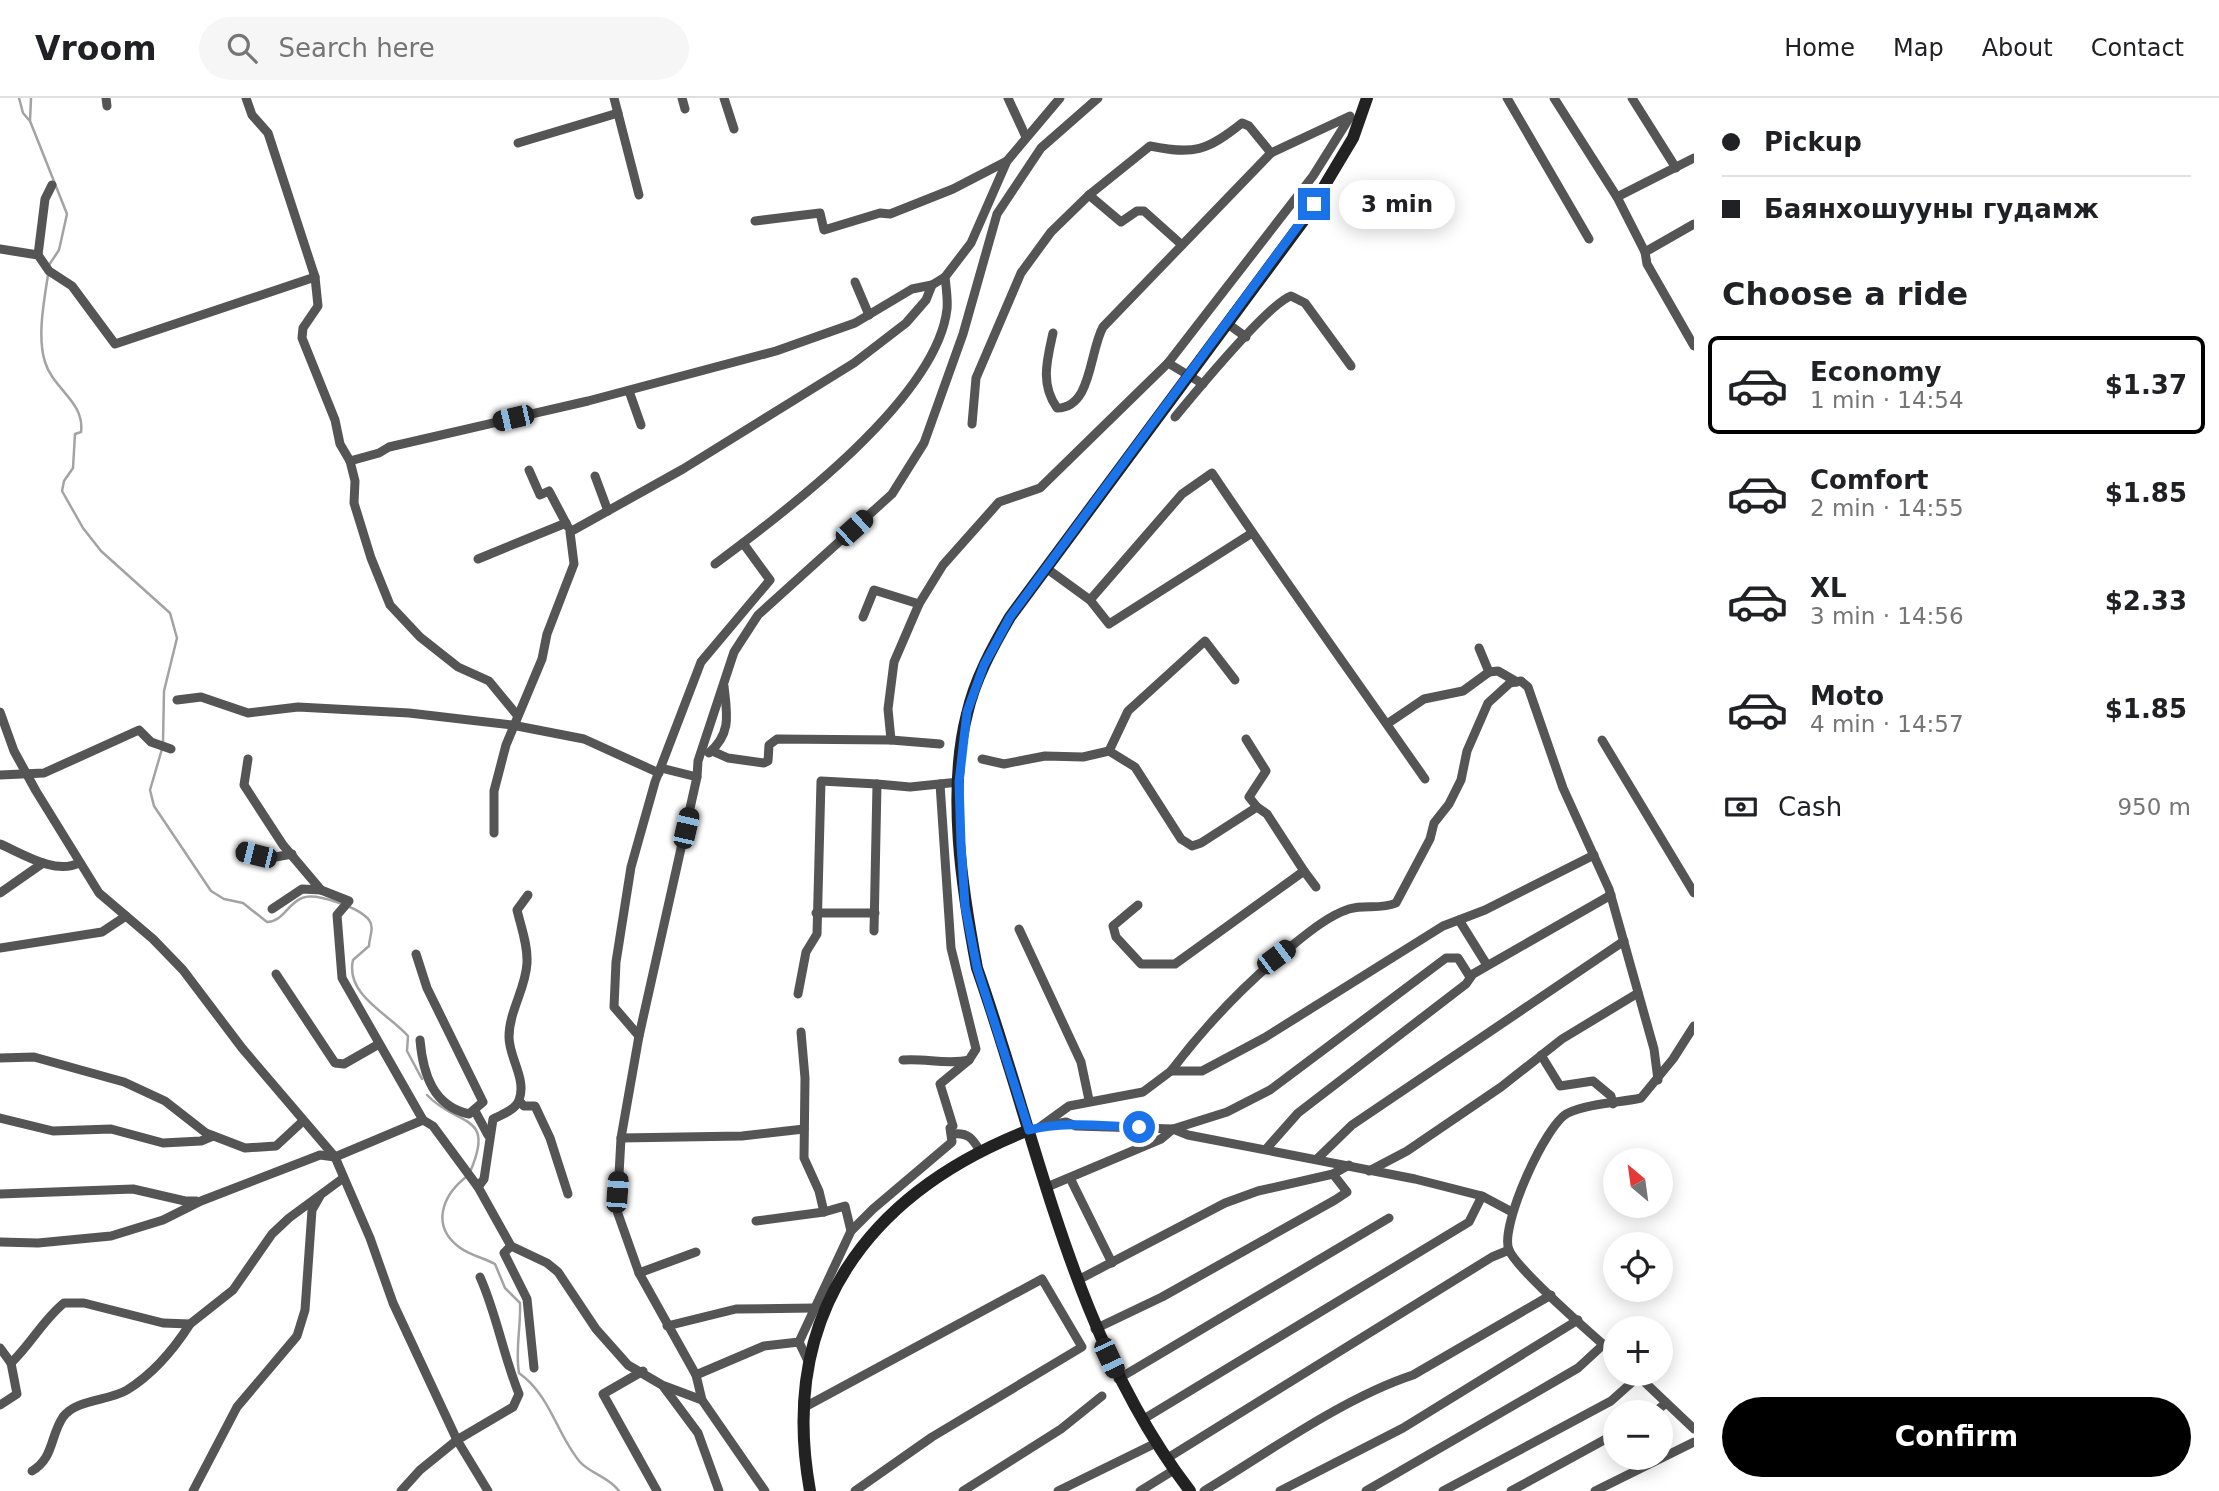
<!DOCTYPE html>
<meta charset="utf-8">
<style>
:root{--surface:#fff;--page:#f6f6f6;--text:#202124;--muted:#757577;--line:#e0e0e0;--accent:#000}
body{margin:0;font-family:"DejaVu Sans",sans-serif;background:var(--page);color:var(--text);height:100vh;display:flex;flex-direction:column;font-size:26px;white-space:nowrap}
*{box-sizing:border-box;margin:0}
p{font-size:23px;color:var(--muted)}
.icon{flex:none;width:38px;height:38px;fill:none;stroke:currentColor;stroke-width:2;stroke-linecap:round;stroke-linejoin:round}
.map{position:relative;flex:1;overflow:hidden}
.details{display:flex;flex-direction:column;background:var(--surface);width:525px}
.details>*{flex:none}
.top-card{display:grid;align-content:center;height:154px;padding:0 28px;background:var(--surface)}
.needle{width:46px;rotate:331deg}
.buttons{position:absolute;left:1603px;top:1050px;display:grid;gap:14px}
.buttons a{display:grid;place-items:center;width:70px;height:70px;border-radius:50%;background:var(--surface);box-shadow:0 4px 18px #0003;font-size:35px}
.end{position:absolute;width:32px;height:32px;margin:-16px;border:9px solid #1a73e8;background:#fff;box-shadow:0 0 0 4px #fff}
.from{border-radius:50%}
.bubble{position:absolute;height:49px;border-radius:24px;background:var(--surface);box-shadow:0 4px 18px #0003;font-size:23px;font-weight:600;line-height:49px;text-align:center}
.car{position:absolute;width:21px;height:42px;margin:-21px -10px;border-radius:9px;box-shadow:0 0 5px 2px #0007;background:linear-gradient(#222 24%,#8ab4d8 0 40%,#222 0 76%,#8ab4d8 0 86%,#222 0)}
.top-card b{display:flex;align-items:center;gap:24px;height:66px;font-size:26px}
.top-card b+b{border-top:2px solid var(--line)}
.top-card i{width:18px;height:18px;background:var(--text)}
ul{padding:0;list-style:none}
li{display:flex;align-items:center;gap:21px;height:98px;margin:0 14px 10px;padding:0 14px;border:4px solid transparent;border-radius:10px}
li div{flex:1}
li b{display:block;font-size:26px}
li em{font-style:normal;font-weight:600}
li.on{border-color:var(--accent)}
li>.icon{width:63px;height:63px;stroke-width:1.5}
h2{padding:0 28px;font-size:32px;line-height:84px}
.pay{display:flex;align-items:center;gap:18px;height:77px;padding:0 28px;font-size:26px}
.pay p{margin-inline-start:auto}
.cta{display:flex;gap:14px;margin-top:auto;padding:14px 28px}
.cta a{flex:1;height:80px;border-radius:42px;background:var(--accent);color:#fff;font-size:28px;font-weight:600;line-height:80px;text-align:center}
header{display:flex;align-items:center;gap:42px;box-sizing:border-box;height:98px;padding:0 35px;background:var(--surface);border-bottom:2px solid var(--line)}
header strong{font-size:33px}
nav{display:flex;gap:38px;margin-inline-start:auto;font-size:24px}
.search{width:490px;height:63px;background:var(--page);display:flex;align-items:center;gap:18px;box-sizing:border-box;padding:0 24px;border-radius:38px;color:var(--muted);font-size:26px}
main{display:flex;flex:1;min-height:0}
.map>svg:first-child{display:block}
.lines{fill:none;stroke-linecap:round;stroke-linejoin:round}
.stream{stroke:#a3a3a3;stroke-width:2.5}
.street{stroke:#555;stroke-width:9}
.secondary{stroke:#222;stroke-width:12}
.route{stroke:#1a73e8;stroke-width:9}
</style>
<header>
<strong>Vroom</strong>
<div class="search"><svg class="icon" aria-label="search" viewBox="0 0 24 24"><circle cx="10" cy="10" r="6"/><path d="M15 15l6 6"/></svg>Search here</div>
<nav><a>Home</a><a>Map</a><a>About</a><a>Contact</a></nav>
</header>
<main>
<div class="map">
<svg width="1694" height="1393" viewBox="0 0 1694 1393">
<rect width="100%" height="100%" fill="#fff"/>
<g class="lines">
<g class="stream">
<path d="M 19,0 L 23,15 L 29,22"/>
<path d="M 31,0 L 30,23 L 67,116 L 59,152 L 49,167"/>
<path d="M 48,177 C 44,203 37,239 45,264 C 53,291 85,304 81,334 L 75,336 L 73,370 L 64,383 L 62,393 L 83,430 L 101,453 L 170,515 L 177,540 L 164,593 L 163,644"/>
<path d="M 162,651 L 150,692 L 154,708 L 211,793 L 224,801 L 243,805 L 267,824 C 284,823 287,806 302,800 C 316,794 360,810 369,822 C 375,830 369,839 369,848 L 353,862 C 345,897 389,916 408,938 L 407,953 L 422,981"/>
<path d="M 427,997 C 458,1030 496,1014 470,1074"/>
<path d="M 466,1079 C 442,1098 431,1128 459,1149 C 469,1157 484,1160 495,1166 L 505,1190 L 520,1205 C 521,1230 515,1251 519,1275 C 551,1298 557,1337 580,1364 C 591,1376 609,1379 619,1393"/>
</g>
<g class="street">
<path d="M 106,0 L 107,8"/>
<path d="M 246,0 L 252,17 L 268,35 L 315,179 L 318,208 L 303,230 L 302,240 L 335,322 L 340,346 L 350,363 L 379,355 L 389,349 L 588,303 L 776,253 L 855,225 L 912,191 L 932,187"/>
<path d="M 614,0 L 639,97"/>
<path d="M 682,0 L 685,11"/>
<path d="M 724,0 L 734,31"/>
<path d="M 1008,0 L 1026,39"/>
<path d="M 1507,0 L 1589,141"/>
<path d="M 1554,0 L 1617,99 L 1645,154 L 1694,126"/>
<path d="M 1632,0 L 1676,70"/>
<path d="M 518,45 L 618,15"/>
<path d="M 1089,97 L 1121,124 L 1137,113 L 1144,113 L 1182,147"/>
<path d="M 1617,99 L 1694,60"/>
<path d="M 755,123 L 820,115 L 824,132 L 880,115 L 890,116 L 953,91 L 1007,63"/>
<path d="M 0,151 L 38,157 L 49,173 L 72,188 L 115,246 L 315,179"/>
<path d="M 1645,154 L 1647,166 L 1694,248"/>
<path d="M 38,157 L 45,101 L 52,87"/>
<path d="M 855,184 L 869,217"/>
<path d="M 1228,226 L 1246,239"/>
<path d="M 1053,235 C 1047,262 1040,286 1057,310 C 1092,310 1089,254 1103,229 L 1271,55 L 1350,18"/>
<path d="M 1168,265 L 1313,78 L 1350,19"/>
<path d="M 629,293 L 641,327"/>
<path d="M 1175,319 C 1194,296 1268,206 1291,198 L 1305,205 L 1351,268"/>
<path d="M 972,326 L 976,280 L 1021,175 L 1051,134 L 1089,97 L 1150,48 C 1194,57 1207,53 1242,25 L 1249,28 L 1271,55"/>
<path d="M 350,363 L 355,383 L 354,405 L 371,460 L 390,507 L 420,539 L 458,569 L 489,583 L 517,617"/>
<path d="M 529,372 L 540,397 L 549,393 L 568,429"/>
<path d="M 595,378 L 608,413"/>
<path d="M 478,461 L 566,425"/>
<path d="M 715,466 C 784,415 937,300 947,211 C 948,201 946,189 945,179 L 971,145 L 1007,63 L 1060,0"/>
<path d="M 1046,470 L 1090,502 L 1109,526 L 1252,435"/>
<path d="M 1090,502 L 1182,396 L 1212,375 C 1281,478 1354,579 1425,681"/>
<path d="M 863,519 L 874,492 L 919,506"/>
<path d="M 1489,574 L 1498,573 L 1517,584"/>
<path d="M 177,602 L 201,599 L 248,615 L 298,609 L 409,615 L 512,627 L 584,641 L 659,675"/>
<path d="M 0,614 L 14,653 L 36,693 L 99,795 L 153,841 L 183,872 L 242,950 L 335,1059 L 370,1140 L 393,1205 L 457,1342 L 488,1393"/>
<path d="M 1387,626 L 1424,601 L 1463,593 L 1489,574 L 1479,550"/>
<path d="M 1246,641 L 1266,673 L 1249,699 L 1257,709"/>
<path d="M 891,642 L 888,611 L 894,564 L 919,506 L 943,467 L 999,404 L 1040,390 L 1168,265 L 1203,286"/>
<path d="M 1602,642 L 1694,795"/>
<path d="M 712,653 L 728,660 L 764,665 L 768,663 L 769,647 L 777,641 L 891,642 L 940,646"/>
<path d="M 1109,653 L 1128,613 L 1205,543 L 1235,582"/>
<path d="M 709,655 C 732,635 727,616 724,588"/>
<path d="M 248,661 L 244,687 L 283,747 L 321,792 L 349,803 L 337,817 L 342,880 L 423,1022"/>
<path d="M 982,661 L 1004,666 L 1045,658 L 1083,659 L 1109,653 L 1135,669 L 1181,741 L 1192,748 L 1201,745 L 1257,709 L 1267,716 L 1304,773 L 1175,866 L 1141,866 L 1116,839 L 1113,828 L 1138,807"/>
<path d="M 661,670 L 697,679"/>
<path d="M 0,677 L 44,675 L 139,632 L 151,644 L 171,651"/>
<path d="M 494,735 L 494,693 L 506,647 L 542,561 L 547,536 L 574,466 L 570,434 L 683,371 L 854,265 L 906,225 L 926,202 L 932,187 L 945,179"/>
<path d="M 0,746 C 23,756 55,777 79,765"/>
<path d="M 240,753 L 270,760 L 292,756"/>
<path d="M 1304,773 L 1316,789"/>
<path d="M 0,795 L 43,765"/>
<path d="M 272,811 L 302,791 L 321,792"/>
<path d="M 816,815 L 875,815"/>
<path d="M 1459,822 L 1487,867"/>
<path d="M 1019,831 L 1081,964 L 1089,1002"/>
<path d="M 874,833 L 877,686 L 910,689 L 959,684"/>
<path d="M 0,850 L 102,834 L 126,818"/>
<path d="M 416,856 L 427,890 L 483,1004 L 469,1016 C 433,1008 423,976 420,942"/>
<path d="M 276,876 L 335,965 L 344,966 L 379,946"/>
<path d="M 798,896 L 806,854 L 817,836 L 821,683 L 877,686"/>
<path d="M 801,934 L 805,980 L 804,1060 L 819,1093 L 824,1114 L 845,1108 L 851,1133"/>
<path d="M 639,938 L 614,909 L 616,864 L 631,769 L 655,684 L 701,564 L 770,482 L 743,445"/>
<path d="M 1541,957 L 1560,988 L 1593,983 L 1611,998 L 1613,1006"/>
<path d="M 0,960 L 34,959 L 124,984 L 165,1003 L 206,1035 L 245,1050 L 276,1048 L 303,1023"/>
<path d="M 903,962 C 925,960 947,967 969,962 L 976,951 L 951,850 L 940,686"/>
<path d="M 1171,973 C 1208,924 1247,884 1294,846 C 1310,833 1330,817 1349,811 C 1365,806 1380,812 1396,805 L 1430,741 L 1434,725 L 1449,706 L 1461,682 L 1467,653 L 1488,605 L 1510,585 L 1521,583 L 1528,589 L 1563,690 L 1609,791 L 1654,951 L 1658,982"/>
<path d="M 519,1003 L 524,1008 L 535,1008 L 550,1040 L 568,1096"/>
<path d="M 475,1013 L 488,1037"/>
<path d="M 0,1020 L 53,1033 L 111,1031 L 163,1045 L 201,1043 L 213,1038"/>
<path d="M 1044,1028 L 1066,1024 L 1076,1028 L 1173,1031 L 1188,1037 L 1415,1081 L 1482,1098 L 1512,1114"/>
<path d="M 1040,1029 L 1069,1008 L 1143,994 L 1171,973 L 1202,973 L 1264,940 L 1443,828 L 1485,812 L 1594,757"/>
<path d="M 953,1036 C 968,1034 973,1041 980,1053"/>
<path d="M 621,1040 L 742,1038 L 804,1031"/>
<path d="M 1267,1050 L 1298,1015 L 1466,886 L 1473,876 L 1611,797"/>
<path d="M 1318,1060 L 1352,1027 L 1624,843"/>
<path d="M 1369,1073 L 1407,1053 L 1501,989 L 1562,941 L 1638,895"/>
<path d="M 1070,1080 L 1112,1165"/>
<path d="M 478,1089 L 484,1081 L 493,1021 C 501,1017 516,1012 519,1002 C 527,981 509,960 509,939 C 509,913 526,890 527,865 C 528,847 521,829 517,812 L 528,797"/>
<path d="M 1047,1089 L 1161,1041 L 1173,1031 L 1227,1014 L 1270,992 L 1446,860 L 1458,860 L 1470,879"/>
<path d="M 0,1096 L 133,1091 L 185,1103 L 196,1103"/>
<path d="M 756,1123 L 824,1114"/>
<path d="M 0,1144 L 38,1145 L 111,1138 L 163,1122 L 201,1103 L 320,1057 L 335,1059 L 423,1022 L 433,1028 L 478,1089 L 511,1148 L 547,1165 L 558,1174 L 596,1231 L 628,1267 L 662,1287 L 702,1302"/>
<path d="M 511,1148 L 504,1155 L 527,1201 L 534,1270"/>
<path d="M 639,1175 L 696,1154"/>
<path d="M 1078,1182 L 1225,1105 L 1258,1093 L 1333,1076 L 1349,1067"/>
<path d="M 667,1228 L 736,1211 L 814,1210"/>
<path d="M 1095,1231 L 1162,1199 L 1335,1102 L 1347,1094 L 1333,1076"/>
<path d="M 799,1244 L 809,1265"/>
<path d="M 0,1250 L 11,1265"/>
<path d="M 1615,1257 C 1594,1238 1518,1173 1509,1152 C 1499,1129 1546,1025 1568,1015 C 1590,1005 1618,1005 1641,1000 L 1673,961 L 1694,928"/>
<path d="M 643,1273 L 603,1296 L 657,1393"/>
<path d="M 1636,1276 L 1694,1331"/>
<path d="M 696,1277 L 764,1248 L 799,1244 L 851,1133 L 873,1111 L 952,1044 L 950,1030 L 953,1028 L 940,986 L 969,962"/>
<path d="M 1118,1281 L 1389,1120"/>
<path d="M 663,1288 L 698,1335 L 719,1393"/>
<path d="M 0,1307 L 17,1296 L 11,1265 C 31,1246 43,1222 64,1205 L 84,1205 L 163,1225 L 190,1226 L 233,1192 L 272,1136 L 289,1120 L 342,1081"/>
<path d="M 803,1310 L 1042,1181 L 1082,1249 L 932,1339 L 855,1393"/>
<path d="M 1655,1314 L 1666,1305"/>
<path d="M 1142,1322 L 1469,1124 L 1482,1098"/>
<path d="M 1166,1361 L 1492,1159 L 1509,1152"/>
<path d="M 32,1373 C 54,1360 50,1338 63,1319 C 76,1301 109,1303 127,1292 C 153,1276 174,1251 190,1226"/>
<path d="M 193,1393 L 237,1309 L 297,1238 L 305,1212 L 312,1112 L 320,1098"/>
<path d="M 401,1393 L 420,1372 L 457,1342 L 513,1309 L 519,1296 C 503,1257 497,1217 480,1179"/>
<path d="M 765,1393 L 702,1302 L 696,1277 L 639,1175 L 617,1113 L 621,1040 L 639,938 L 697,679 L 698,663 L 734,554 L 758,517 L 892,396 L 924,345 L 963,236 L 997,116 L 1041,50 L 1098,0"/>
<path d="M 963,1393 L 1061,1331 L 1102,1298"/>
<path d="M 1058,1393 L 1156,1345"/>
<path d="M 1140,1393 L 1174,1372"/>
<path d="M 1204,1393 C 1267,1355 1343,1300 1413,1277 L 1551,1197"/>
<path d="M 1280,1393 L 1403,1330 L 1578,1222"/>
<path d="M 1366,1393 L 1578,1270 L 1604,1246"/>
<path d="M 1443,1393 L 1611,1303 L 1639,1278"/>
<path d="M 1511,1393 L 1615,1336"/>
<path d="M 1595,1393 L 1694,1344"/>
</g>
<g class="secondary">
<path d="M 810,1393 C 778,1216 868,1095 1029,1032"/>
<path d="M 1190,1393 C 1073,1240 1040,1049 977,870 C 962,792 947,694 967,616 C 975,581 992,550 1010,519 L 1304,122 L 1353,40 L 1367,0"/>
</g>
</g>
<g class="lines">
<path class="route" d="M 1139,1029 C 1101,1028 1065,1023 1029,1032 L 977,870 L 965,808 L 961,746 L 959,684 L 967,614 L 984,567 L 1010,519 L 1314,106"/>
</g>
</svg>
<div class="buttons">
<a><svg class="needle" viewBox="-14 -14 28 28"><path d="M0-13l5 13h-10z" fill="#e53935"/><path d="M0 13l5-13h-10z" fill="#757577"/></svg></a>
<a><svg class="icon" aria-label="locate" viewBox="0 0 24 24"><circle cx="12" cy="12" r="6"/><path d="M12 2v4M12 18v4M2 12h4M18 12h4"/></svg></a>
<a>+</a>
<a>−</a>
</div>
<i class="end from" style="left:1139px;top:1029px"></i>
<i class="end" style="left:1314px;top:106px"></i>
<div class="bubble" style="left:1339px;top:82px;width:116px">3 min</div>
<i class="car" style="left:513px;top:320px;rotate:257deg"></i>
<i class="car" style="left:854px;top:430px;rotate:48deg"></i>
<i class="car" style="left:686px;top:730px;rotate:13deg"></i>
<i class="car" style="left:256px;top:757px;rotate:284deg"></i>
<i class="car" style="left:1276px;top:859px;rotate:53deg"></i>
<i class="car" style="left:617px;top:1094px;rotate:4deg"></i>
<i class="car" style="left:1109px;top:1260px;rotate:155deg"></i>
</div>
<section class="details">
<div class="top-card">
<b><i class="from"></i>Pickup</b>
<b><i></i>Баянхошууны гудамж</b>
</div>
<h2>Choose a ride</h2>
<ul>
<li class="on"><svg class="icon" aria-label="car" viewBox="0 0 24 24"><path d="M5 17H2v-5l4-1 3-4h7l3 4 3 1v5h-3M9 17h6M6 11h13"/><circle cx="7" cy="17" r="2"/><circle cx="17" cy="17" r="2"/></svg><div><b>Economy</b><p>1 min · 14:54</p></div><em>$1.37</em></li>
<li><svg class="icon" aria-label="car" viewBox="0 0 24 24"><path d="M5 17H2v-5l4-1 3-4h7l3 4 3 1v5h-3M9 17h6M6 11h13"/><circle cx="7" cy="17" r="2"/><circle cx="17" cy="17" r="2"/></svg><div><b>Comfort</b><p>2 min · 14:55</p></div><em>$1.85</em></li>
<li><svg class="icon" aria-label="car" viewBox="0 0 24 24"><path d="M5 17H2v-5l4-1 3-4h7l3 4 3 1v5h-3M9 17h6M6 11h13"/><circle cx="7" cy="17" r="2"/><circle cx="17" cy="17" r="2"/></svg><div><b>XL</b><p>3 min · 14:56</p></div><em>$2.33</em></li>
<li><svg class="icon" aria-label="car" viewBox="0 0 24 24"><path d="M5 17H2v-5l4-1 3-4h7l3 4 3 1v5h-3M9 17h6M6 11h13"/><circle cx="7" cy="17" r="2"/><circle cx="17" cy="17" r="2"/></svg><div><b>Moto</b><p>4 min · 14:57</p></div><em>$1.85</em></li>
</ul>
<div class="pay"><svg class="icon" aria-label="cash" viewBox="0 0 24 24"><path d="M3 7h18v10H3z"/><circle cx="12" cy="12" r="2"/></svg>Cash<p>950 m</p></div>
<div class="cta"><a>Confirm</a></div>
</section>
</main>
